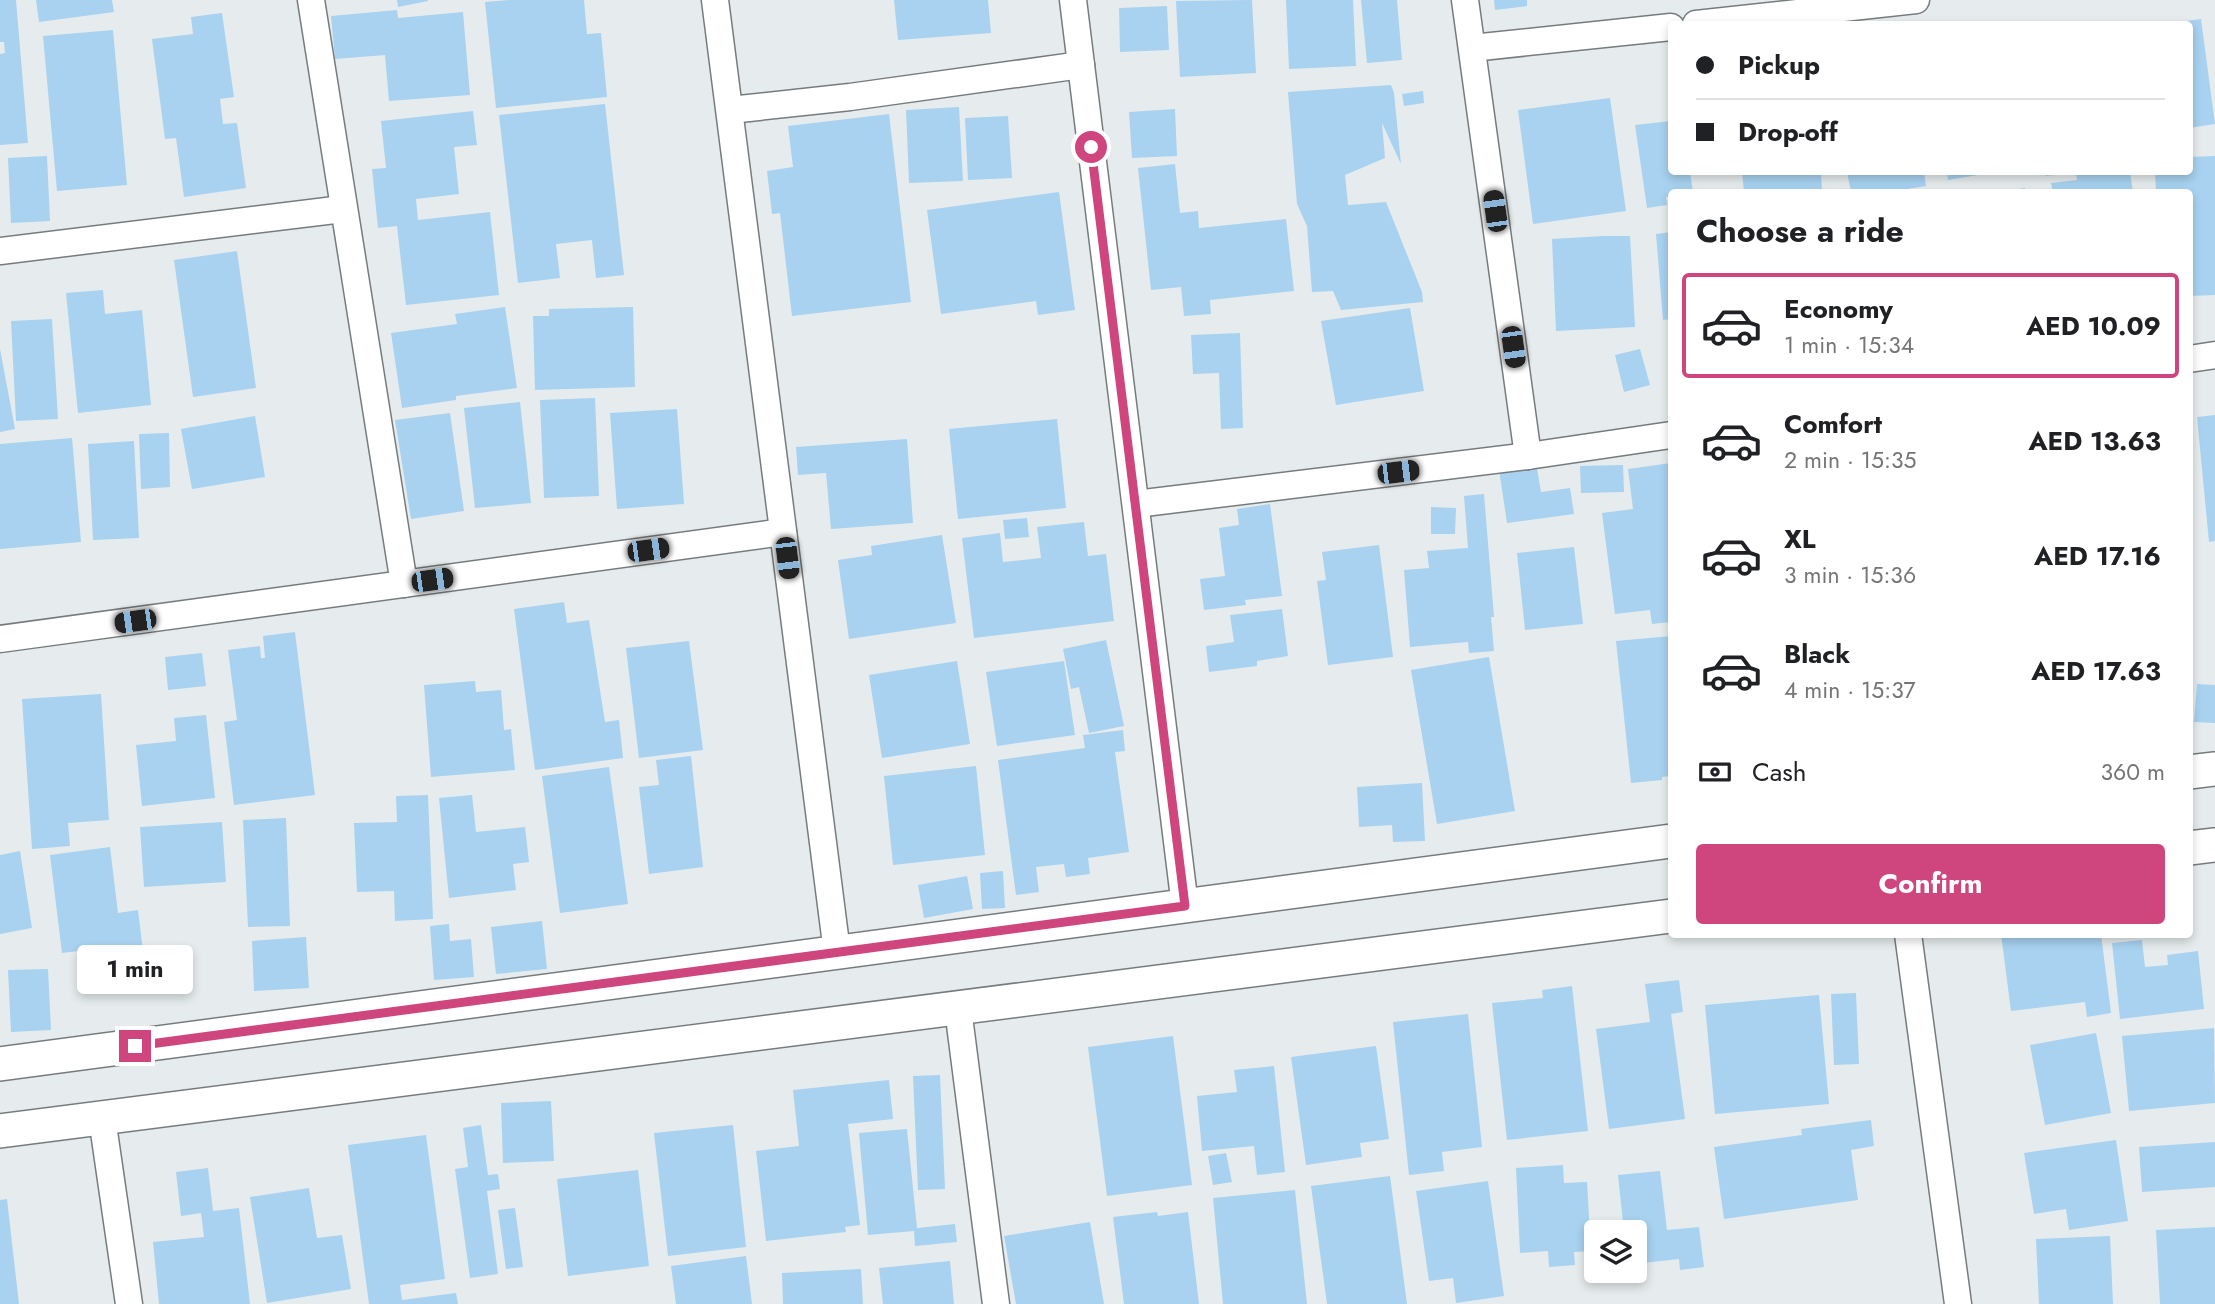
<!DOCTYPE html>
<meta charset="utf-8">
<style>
:root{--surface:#fff;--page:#f6f6f6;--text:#202124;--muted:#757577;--line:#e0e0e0;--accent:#cf457e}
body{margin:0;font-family:Jost,sans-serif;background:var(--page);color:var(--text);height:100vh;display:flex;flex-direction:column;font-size:26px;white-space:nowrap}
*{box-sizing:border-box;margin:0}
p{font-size:23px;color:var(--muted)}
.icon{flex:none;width:38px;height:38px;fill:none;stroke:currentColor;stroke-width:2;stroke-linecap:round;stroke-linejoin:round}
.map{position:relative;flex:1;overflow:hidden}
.panel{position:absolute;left:1668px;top:189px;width:525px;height:749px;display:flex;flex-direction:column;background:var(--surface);border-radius:7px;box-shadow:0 4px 10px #0003}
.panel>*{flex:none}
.hud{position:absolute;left:1668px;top:21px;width:525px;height:154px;border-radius:7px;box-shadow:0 4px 10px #0003;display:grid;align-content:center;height:154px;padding:0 28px;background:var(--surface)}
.fabs{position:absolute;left:1584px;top:1220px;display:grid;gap:14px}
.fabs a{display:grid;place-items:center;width:63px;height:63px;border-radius:7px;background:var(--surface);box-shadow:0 4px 10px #0003;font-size:35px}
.end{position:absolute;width:32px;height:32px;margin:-16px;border:9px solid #cf457e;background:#fff;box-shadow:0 0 0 4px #fff}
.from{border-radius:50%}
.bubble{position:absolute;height:49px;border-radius:7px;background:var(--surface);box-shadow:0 4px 10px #0003;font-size:23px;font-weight:700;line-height:49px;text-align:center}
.car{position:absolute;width:21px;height:42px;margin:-21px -10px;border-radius:9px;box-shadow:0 0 5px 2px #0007;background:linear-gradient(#222 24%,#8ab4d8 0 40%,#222 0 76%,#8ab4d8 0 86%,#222 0)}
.hud b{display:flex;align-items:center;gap:24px;height:66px;font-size:26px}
.hud b+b{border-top:2px solid var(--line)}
.hud i{width:18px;height:18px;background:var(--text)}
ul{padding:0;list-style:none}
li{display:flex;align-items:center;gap:21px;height:105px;margin:0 14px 10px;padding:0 14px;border:4px solid transparent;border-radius:7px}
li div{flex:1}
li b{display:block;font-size:26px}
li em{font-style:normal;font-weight:700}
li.selected{border-color:var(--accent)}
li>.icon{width:63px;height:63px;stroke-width:1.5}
h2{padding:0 28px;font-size:32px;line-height:84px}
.pay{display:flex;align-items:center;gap:18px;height:77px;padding:0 28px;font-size:26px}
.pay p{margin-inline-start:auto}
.action{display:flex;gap:14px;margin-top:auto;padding:14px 28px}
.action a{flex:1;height:80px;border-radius:7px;background:var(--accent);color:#fff;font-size:28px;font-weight:700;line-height:80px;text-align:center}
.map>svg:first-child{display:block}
.building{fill:#a8d2f0}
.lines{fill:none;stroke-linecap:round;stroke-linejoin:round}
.minor-casing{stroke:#767c7d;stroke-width:29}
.tertiary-casing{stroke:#767c7d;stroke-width:36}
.minor{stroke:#fff;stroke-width:26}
.tertiary{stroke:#fff;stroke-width:33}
.route{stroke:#cf457e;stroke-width:9}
</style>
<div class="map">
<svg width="2215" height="1304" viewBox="0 0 2215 1304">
<rect width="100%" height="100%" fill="#e6eced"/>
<g class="building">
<path d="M 0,0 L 16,0 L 28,143 L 0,145 L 0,54 L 5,53 L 4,42 L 0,42 Z"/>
<path d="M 36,0 L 112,0 L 114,12 L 39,22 Z"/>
<path d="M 397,0 L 428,0 L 428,1 L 398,7 Z"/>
<path d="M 509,0 L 584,0 L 587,34 L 601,33 L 607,97 L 496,108 L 485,2 Z"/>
<path d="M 894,0 L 988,0 L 991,33 L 898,40 Z"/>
<path d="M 1252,0 L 1256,73 L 1180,77 L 1176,1 Z"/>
<path d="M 1286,0 L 1353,0 L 1356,66 L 1289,69 Z"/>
<path d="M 1361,0 L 1397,0 L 1402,60 L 1367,63 Z"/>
<path d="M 1494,0 L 1527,0 L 1527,6 L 1495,10 Z"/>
<path d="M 1167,6 L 1169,50 L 1120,52 L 1119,8 Z"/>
<path d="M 397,10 L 398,18 L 463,12 L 470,95 L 389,101 L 385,55 L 335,59 L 331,16 Z"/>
<path d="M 222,13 L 234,97 L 220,99 L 223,124 L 237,123 L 246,188 L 184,197 L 176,138 L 165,139 L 152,39 L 193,34 L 191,17 Z"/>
<path d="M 2201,19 L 2215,124 L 2189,128 L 2189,24 L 2171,23 Z"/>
<path d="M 113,30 L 127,185 L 57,191 L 43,36 Z"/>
<path d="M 1391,85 L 1394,93 L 1401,164 L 1382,123 L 1385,158 L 1345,175 L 1348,205 L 1386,202 L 1422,292 L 1423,302 L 1341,310 L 1333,291 L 1312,292 L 1307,226 L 1297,204 L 1288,92 Z"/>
<path d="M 1423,91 L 1424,103 L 1404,106 L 1402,94 Z"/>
<path d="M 1610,98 L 1626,211 L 1533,224 L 1518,110 Z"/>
<path d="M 605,104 L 624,275 L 596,278 L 592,240 L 556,244 L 560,278 L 518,283 L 499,115 Z"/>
<path d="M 959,107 L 963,181 L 909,183 L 906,110 Z"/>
<path d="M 1175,109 L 1177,156 L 1132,158 L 1129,112 Z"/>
<path d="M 473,111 L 477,145 L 454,147 L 459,194 L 416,199 L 418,220 L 490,212 L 499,295 L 406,305 L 397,226 L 378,228 L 372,169 L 386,168 L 381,121 Z"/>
<path d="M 889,114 L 911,302 L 792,316 L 780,213 L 772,214 L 767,171 L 793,167 L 788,126 Z"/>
<path d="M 1008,116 L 1012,178 L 968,180 L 965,118 Z"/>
<path d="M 1671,121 L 1671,172 L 1690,172 L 1693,192 L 1671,192 L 1671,197 L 1666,197 L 1667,205 L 1647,208 L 1635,125 Z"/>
<path d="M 47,156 L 50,221 L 11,223 L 8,158 Z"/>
<path d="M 2215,156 L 2215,295 L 2189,296 L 2189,192 L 2156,192 L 2155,172 L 2189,172 L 2189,157 Z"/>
<path d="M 1175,164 L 1180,213 L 1198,211 L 1199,228 L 1286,219 L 1294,291 L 1210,300 L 1211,314 L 1184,316 L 1181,287 L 1151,290 L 1138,168 Z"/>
<path d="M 1742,172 L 1821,172 L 1822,192 L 1744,192 Z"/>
<path d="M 1847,172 L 1924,172 L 1926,186 L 1889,192 L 1851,192 Z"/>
<path d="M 1947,172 L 1984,172 L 1984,174 L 1948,180 Z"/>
<path d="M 2045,172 L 2067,172 L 2067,173 L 2046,176 Z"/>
<path d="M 2076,172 L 2130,172 L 2133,192 L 2053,192 L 2051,183 L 2077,180 Z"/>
<path d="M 2025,188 L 2026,192 L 2006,192 L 2006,191 Z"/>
<path d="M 1059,192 L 1075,310 L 1038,315 L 1036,301 L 941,314 L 927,210 Z"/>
<path d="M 1671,232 L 1671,319 L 1663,320 L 1656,234 Z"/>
<path d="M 1603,236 L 1630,236 L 1635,327 L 1556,331 L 1552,239 Z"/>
<path d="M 237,251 L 256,388 L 193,397 L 174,260 Z"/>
<path d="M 103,290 L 105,314 L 142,310 L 151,405 L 78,413 L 66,293 Z"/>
<path d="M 505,307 L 517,388 L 456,396 L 456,400 L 402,408 L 391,333 L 457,324 L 455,314 Z"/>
<path d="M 633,307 L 635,387 L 535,390 L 533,316 L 549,316 L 549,309 Z"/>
<path d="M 1410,308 L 1424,391 L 1336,405 L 1321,321 Z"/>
<path d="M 52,319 L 58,419 L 16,421 L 11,321 Z"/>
<path d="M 1240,333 L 1243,428 L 1221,429 L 1219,373 L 1193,374 L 1191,335 Z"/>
<path d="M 0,349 L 15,429 L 0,432 Z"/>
<path d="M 1640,349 L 1650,385 L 1624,392 L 1615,355 Z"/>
<path d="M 595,398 L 599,496 L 544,498 L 540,400 Z"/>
<path d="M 520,402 L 531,503 L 475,508 L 464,408 Z"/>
<path d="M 677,409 L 684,504 L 617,509 L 610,413 Z"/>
<path d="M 450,413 L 464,511 L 411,519 L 395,420 Z"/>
<path d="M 2215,415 L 2215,541 L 2209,542 L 2197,417 Z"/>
<path d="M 255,416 L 265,477 L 192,489 L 181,429 Z"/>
<path d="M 1057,419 L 1066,508 L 958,519 L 949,429 Z"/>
<path d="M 169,433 L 170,487 L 141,489 L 139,434 Z"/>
<path d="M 72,438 L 81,542 L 0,549 L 0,444 Z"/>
<path d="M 907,439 L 913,523 L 831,529 L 826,473 L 798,475 L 796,447 Z"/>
<path d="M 134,441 L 139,538 L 93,540 L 88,444 Z"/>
<path d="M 1535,457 L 1541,492 L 1570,488 L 1574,514 L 1507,523 L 1498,463 Z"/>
<path d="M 1671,463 L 1671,622 L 1652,624 L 1650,610 L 1615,614 L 1602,513 L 1633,509 L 1628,469 Z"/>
<path d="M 1623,465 L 1624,492 L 1581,493 L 1580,466 Z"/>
<path d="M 1484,494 L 1494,617 L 1491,617 L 1494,651 L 1469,653 L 1468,642 L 1410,647 L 1404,570 L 1429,568 L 1427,551 L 1468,548 L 1464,496 Z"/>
<path d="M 1270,504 L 1282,596 L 1245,600 L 1246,605 L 1204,610 L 1200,579 L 1225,576 L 1219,528 L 1239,525 L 1237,509 Z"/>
<path d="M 1431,507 L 1456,508 L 1455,534 L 1431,534 Z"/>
<path d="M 1027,518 L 1029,537 L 1005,539 L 1003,520 Z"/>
<path d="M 1084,522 L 1088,556 L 1106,554 L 1114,621 L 974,638 L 962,538 L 1000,533 L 1003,562 L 1041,558 L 1037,527 Z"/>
<path d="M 942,535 L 956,623 L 849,639 L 838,560 L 872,555 L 871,546 Z"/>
<path d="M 1379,545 L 1393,657 L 1328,665 L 1317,581 L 1326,580 L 1322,552 Z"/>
<path d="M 1574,547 L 1583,624 L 1525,630 L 1517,553 Z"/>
<path d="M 564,602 L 567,623 L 589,620 L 605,722 L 619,720 L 623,758 L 535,770 L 514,609 Z"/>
<path d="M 1282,609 L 1288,656 L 1257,661 L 1257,666 L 1209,672 L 1206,646 L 1234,642 L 1230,615 Z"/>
<path d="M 295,632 L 315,795 L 234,805 L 224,722 L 237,720 L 228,650 L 260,646 L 261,658 L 265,658 L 263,636 Z"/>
<path d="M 1671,636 L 1671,776 L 1662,777 L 1662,780 L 1631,783 L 1616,641 Z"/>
<path d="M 1106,640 L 1124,726 L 1089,733 L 1079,687 L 1071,689 L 1063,649 Z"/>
<path d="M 689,641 L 703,750 L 639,758 L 626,648 Z"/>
<path d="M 202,653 L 206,686 L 168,690 L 165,657 Z"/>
<path d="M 1489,657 L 1515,811 L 1437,824 L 1411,670 Z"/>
<path d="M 957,661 L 970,744 L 882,758 L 869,675 Z"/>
<path d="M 1064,661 L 1075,735 L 997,746 L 986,672 Z"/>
<path d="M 475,681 L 476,692 L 501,690 L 504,730 L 511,729 L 515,770 L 431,777 L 424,685 Z"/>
<path d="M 2197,684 L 2215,685 L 2215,723 L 2194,722 Z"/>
<path d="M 101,694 L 109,820 L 68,823 L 70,846 L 32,849 L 22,699 Z"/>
<path d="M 206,715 L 215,798 L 142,806 L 136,745 L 176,741 L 174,718 Z"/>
<path d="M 1123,730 L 1125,751 L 1115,752 L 1129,852 L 1088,858 L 1090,874 L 1066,877 L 1064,864 L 1036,867 L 1039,892 L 1016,895 L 998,760 L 1085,748 L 1083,735 Z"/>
<path d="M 691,756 L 703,867 L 649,874 L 639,787 L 659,785 L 656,760 Z"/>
<path d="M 976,766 L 985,855 L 893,865 L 884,776 Z"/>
<path d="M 609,767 L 628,904 L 560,913 L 542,776 Z"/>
<path d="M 1422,783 L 1425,841 L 1393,842 L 1392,825 L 1359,827 L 1357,787 Z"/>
<path d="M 428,795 L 433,919 L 395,921 L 394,891 L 357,892 L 354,823 L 397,822 L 396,796 Z"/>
<path d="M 472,795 L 476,832 L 525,827 L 529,862 L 513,864 L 516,890 L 449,898 L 439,798 Z"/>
<path d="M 286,818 L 290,926 L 248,927 L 243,820 Z"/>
<path d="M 222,822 L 226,882 L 144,887 L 140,827 Z"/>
<path d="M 110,847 L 118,913 L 138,910 L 147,984 L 124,988 L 118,946 L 62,953 L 50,855 Z"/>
<path d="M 20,851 L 32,928 L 0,934 L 0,855 Z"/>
<path d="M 1003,871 L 1005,908 L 982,909 L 980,873 Z"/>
<path d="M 967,876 L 973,909 L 924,918 L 918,885 Z"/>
<path d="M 542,921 L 547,969 L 496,974 L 491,927 Z"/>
<path d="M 449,924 L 450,941 L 471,939 L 474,977 L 434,980 L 430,926 Z"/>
<path d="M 2001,934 L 2101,934 L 2111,1013 L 2087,1017 L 2085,1002 L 2011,1011 Z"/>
<path d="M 306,937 L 309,988 L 254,991 L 252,941 Z"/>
<path d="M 2142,940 L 2145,967 L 2168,965 L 2167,955 L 2198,951 L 2204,1009 L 2120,1019 L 2112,943 Z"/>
<path d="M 48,969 L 51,1030 L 11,1032 L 8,970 Z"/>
<path d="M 1679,980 L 1683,1012 L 1671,1014 L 1685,1119 L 1609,1129 L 1596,1029 L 1650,1022 L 1645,984 Z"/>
<path d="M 1572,986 L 1588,1131 L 1507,1140 L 1492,1003 L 1543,998 L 1542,990 Z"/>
<path d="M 1856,993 L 1859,1064 L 1834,1065 L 1831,994 Z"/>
<path d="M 1819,995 L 1829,1104 L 1715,1114 L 1705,1005 Z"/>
<path d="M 1468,1014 L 1482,1147 L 1442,1152 L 1444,1171 L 1409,1175 L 1393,1022 Z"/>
<path d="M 2214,1028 L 2215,1103 L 2129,1111 L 2122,1036 Z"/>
<path d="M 2096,1033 L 2111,1113 L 2045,1125 L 2030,1045 Z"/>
<path d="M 1173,1036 L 1192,1185 L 1107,1196 L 1088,1047 Z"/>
<path d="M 1376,1046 L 1389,1139 L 1360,1143 L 1362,1157 L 1306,1165 L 1291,1057 Z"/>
<path d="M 1274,1066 L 1285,1172 L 1257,1175 L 1254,1146 L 1202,1151 L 1197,1096 L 1237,1092 L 1234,1070 Z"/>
<path d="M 940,1075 L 945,1189 L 918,1190 L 913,1076 Z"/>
<path d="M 889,1080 L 893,1119 L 848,1124 L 860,1225 L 845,1227 L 846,1232 L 766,1241 L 756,1151 L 799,1146 L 793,1090 Z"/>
<path d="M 551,1101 L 554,1161 L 503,1163 L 501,1103 Z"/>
<path d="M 1871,1120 L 1874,1146 L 1851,1150 L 1858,1200 L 1724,1219 L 1714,1147 L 1802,1135 L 1801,1129 Z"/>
<path d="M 481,1125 L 488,1175 L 498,1174 L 500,1189 L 487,1191 L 498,1274 L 470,1278 L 455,1169 L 468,1167 L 463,1128 Z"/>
<path d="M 733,1125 L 746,1247 L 668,1256 L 654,1133 Z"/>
<path d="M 907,1129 L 917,1228 L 955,1224 L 957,1242 L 915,1246 L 914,1231 L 868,1235 L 859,1133 Z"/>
<path d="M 426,1135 L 445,1279 L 400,1285 L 402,1300 L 456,1293 L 458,1304 L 369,1304 L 348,1145 Z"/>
<path d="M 2116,1140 L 2128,1221 L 2069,1230 L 2066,1209 L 2034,1214 L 2024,1153 Z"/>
<path d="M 2215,1142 L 2215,1187 L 2142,1192 L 2139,1147 Z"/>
<path d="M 1226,1153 L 1232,1182 L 1213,1185 L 1208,1156 Z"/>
<path d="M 1563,1165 L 1564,1183 L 1587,1182 L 1591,1251 L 1574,1252 L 1575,1265 L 1549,1267 L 1548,1251 L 1520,1253 L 1516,1168 Z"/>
<path d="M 208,1168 L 213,1211 L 239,1208 L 250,1304 L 159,1304 L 153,1242 L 204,1237 L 201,1213 L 181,1216 L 176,1172 Z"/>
<path d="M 638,1170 L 649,1266 L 568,1276 L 557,1179 Z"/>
<path d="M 1660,1171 L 1667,1230 L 1699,1227 L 1704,1267 L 1680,1270 L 1679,1259 L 1634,1264 L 1634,1232 L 1624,1232 L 1618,1175 Z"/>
<path d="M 1390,1176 L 1407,1304 L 1327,1304 L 1311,1186 Z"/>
<path d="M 1488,1181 L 1504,1296 L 1456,1303 L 1453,1278 L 1429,1281 L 1416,1191 Z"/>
<path d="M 309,1188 L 317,1238 L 342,1235 L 351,1289 L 267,1303 L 250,1197 Z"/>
<path d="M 1295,1190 L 1307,1304 L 1223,1304 L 1213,1198 Z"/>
<path d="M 7,1199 L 19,1304 L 0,1304 L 0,1200 Z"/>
<path d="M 515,1208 L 523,1267 L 506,1269 L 498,1210 Z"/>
<path d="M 1157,1212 L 1158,1216 L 1188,1212 L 1199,1304 L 1124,1304 L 1113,1217 Z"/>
<path d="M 1090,1222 L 1104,1304 L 1016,1304 L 1004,1236 Z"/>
<path d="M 2215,1227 L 2215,1304 L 2160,1304 L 2156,1230 Z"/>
<path d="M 2110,1236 L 2113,1304 L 2039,1304 L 2036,1239 Z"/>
<path d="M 746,1256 L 752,1304 L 676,1304 L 671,1266 Z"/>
<path d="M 950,1261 L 954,1304 L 883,1304 L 879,1268 Z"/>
<path d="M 861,1269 L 863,1304 L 783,1304 L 782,1273 Z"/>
</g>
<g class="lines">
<g class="minor-casing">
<g id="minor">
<path d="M 311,0 L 404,584"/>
<path d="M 715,0 L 837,952"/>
<path d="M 1073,0 L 1185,906"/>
<path d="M 1465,0 L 1528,456"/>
<path d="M 1696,24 L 1916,0"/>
<path d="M 1472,48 L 1671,27"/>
<path d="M 730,110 L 850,97 L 1081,65"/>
<path d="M 0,251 L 343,209"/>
<path d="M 2189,359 L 2215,355"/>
<path d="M 1136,504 L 1528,456 L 1671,435"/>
<path d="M 0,639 L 783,532"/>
<path d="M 1908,934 L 1958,1304"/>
<path d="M 958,1009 L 996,1304"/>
<path d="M 102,1118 L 129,1304"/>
</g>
</g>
<g class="tertiary-casing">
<g id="tertiary">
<path d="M 2189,772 L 2215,769"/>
<path d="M 2189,848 L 2215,845"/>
<path d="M 0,1064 L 1671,841"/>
<path d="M 0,1131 L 1671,916"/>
</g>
</g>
<use href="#minor" class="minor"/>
<use href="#tertiary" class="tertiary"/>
</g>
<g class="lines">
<path class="route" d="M 135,1046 L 1185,906 L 1091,147"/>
</g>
</svg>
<div class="fabs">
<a><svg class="icon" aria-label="layers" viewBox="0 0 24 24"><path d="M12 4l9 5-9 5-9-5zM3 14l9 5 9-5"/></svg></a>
</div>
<i class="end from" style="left:1091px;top:147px"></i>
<i class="end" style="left:135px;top:1046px"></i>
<div class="bubble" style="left:77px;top:945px;width:116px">1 min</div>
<i class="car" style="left:1495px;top:211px;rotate:352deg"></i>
<i class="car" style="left:1513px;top:347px;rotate:172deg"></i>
<i class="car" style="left:1398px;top:472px;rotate:83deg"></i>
<i class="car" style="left:648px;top:550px;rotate:82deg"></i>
<i class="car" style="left:787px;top:558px;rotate:173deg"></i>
<i class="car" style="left:432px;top:580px;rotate:82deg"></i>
<i class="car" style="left:135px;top:621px;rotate:262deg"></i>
<div class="hud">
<b><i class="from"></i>Pickup</b>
<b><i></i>Drop-off</b>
</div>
<section class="panel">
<h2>Choose a ride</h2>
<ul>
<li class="selected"><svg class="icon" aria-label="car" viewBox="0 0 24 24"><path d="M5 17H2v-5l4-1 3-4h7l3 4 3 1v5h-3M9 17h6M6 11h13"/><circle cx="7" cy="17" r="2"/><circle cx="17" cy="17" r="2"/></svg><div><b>Economy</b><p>1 min · 15:34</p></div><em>AED 10.09</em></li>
<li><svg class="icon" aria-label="car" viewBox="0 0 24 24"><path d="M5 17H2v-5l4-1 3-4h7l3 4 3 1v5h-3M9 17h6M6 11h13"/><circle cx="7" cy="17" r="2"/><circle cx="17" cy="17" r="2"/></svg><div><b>Comfort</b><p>2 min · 15:35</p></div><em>AED 13.63</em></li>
<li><svg class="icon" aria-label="car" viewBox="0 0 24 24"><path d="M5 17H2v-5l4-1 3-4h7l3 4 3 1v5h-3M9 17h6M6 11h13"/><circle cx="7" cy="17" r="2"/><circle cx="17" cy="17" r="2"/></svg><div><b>XL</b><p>3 min · 15:36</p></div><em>AED 17.16</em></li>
<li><svg class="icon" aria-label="car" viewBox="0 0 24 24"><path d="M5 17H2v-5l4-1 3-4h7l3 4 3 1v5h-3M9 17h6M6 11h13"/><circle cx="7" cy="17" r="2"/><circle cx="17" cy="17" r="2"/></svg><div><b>Black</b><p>4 min · 15:37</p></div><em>AED 17.63</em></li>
</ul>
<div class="pay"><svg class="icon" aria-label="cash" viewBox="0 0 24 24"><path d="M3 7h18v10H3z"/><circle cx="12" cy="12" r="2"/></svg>Cash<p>360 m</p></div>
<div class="action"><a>Confirm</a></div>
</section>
</div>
